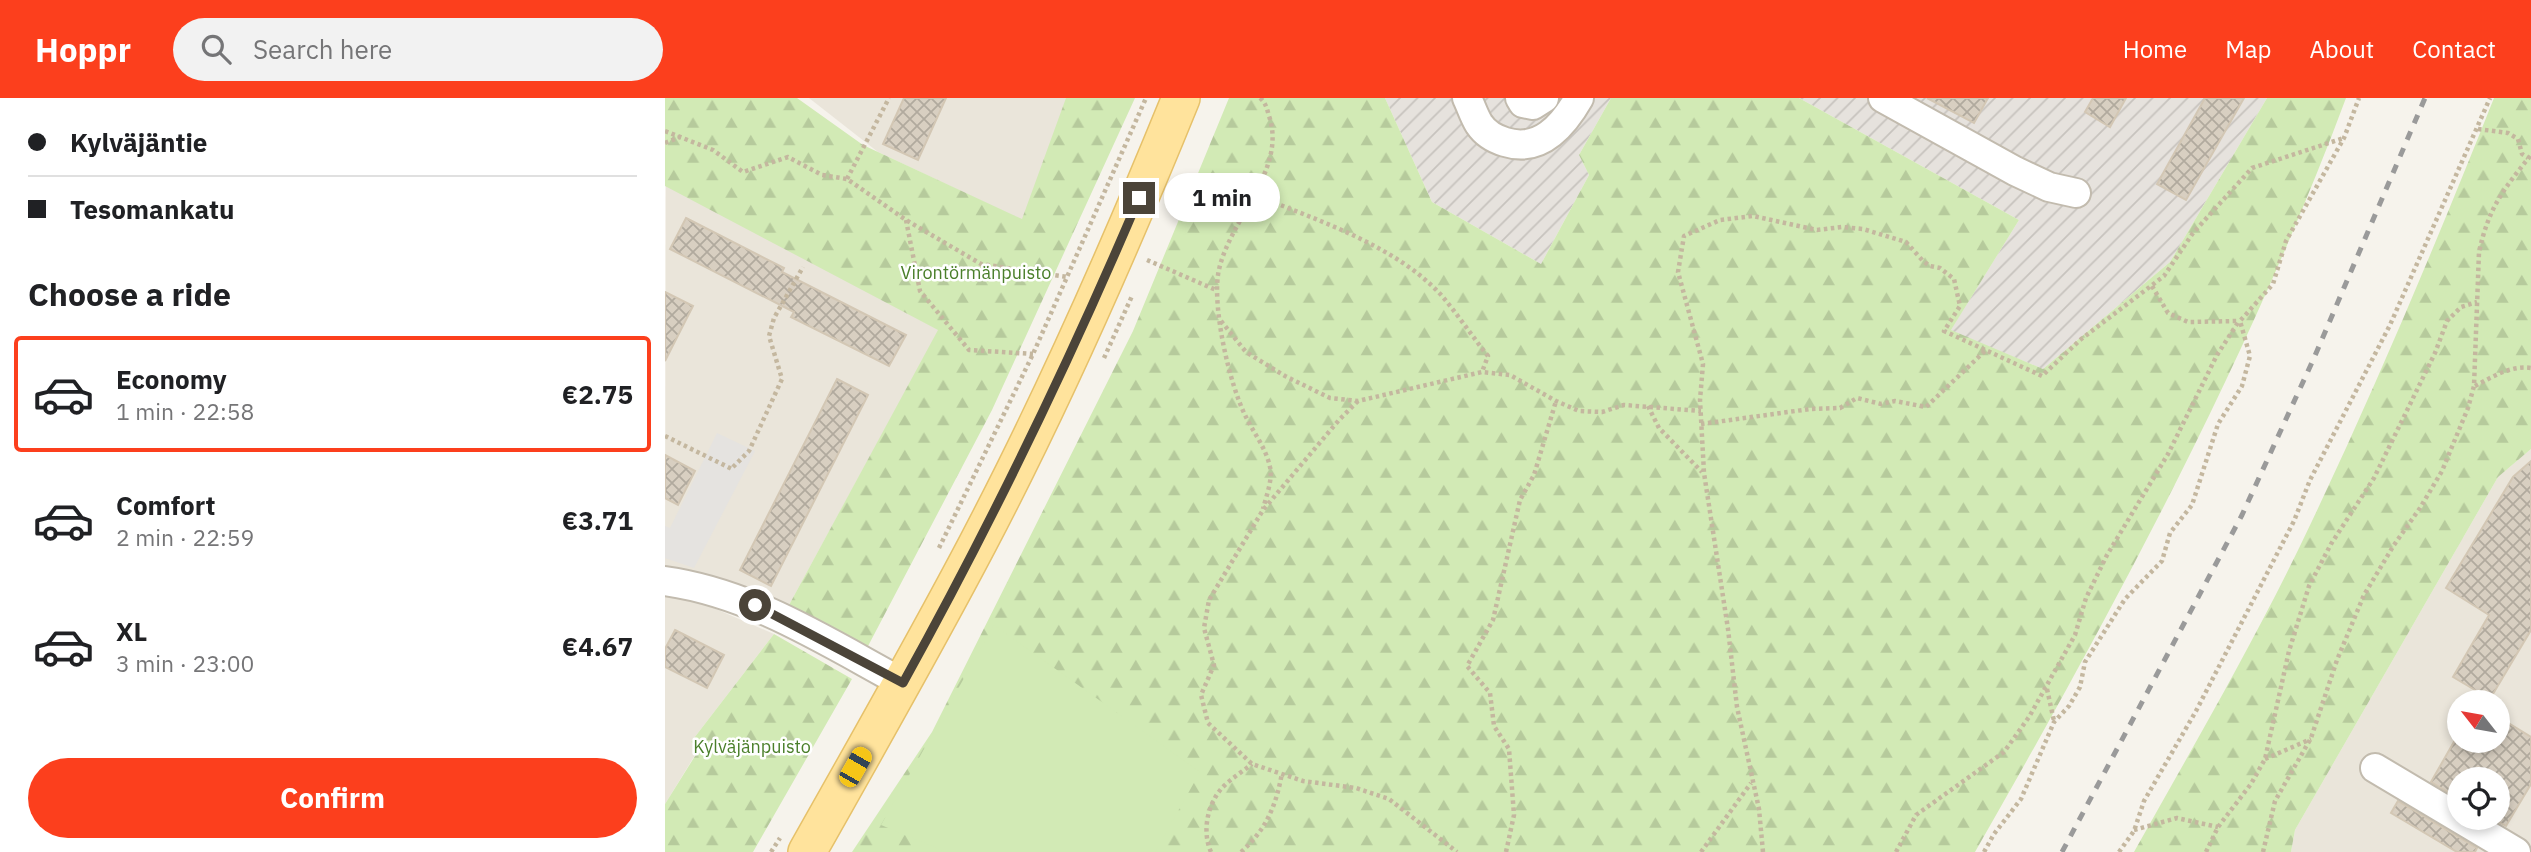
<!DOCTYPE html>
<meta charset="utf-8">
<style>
:root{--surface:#fff;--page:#f2f2f2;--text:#202124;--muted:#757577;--line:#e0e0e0;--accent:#fc3f1d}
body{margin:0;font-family:"IBM Plex Sans",sans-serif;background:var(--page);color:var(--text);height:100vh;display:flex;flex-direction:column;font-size:26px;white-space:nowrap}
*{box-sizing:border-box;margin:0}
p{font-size:23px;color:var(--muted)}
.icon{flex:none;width:38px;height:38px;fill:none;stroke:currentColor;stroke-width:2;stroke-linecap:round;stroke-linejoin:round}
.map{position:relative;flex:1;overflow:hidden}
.drawer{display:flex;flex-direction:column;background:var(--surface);width:665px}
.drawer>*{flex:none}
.hud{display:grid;align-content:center;height:154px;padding:0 28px;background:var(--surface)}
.needle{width:46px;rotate:301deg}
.controls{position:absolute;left:1782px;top:592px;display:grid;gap:14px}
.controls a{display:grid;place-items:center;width:63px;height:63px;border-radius:50%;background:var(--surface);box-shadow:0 4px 10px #0003;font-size:35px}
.end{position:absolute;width:32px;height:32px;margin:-16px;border:9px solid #4b4439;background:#fff;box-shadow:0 0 0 4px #fff}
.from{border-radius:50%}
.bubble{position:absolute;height:49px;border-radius:24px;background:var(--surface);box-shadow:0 4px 10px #0003;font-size:23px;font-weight:700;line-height:49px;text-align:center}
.car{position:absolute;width:21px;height:42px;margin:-21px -10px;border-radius:9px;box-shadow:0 0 5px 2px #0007;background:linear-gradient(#f5c518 24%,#345 0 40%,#f5c518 0 76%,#345 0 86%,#f5c518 0)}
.hud b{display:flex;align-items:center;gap:24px;height:66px;font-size:26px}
.hud b+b{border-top:2px solid var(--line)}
.hud i{width:18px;height:18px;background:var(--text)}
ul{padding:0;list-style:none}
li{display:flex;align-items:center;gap:21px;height:116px;margin:0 14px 10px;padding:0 14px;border:4px solid transparent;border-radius:7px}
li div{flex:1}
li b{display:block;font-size:26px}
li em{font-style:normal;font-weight:700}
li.on{border-color:var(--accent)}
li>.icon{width:63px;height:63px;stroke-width:1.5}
h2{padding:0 28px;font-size:32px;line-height:84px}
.action{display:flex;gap:14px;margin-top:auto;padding:14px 28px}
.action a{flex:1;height:80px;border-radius:42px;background:var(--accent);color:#fff;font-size:28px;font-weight:700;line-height:80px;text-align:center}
header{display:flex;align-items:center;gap:42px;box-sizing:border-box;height:98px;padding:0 35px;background:var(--accent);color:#fff}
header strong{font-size:33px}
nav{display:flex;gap:38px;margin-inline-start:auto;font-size:24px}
.search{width:490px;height:63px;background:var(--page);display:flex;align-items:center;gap:18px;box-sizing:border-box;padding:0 24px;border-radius:38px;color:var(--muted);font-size:26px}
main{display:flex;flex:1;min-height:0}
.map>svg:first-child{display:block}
.residential{fill:#eae5da;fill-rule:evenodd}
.industrial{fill:url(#industrial-furrows)}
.forest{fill:url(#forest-firs)}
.green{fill:#d2eab5}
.parking{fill:#e5e3e0}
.building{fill:url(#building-cross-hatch);stroke:#d3c7b4;stroke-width:2}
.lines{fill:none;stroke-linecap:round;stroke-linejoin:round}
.minor-casing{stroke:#c2bbae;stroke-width:32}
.major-casing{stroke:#e6c16a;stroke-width:40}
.path{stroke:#c4b79f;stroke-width:4.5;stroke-dasharray:3.5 3.5;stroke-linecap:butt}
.minor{stroke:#fff;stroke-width:28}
.major{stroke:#ffe39c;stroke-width:37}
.rail{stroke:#9a9a9a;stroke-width:5;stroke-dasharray:9 9;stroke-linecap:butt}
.route{stroke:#4b4439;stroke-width:9}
.labels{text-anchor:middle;stroke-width:5;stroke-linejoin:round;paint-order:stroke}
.park-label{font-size:18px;fill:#4a7f2a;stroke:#fff}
</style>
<header>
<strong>Hoppr</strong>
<div class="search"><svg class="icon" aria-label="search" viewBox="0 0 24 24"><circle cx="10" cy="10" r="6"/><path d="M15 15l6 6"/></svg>Search here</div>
<nav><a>Home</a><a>Map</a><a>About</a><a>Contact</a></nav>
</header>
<main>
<section class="drawer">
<div class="hud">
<b><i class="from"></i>Kylväjäntie</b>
<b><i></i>Tesomankatu</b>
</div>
<h2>Choose a ride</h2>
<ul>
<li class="on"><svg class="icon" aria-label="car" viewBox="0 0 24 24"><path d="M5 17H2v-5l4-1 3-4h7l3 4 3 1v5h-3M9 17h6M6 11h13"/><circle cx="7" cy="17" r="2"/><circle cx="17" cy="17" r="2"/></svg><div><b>Economy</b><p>1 min · 22:58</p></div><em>€2.75</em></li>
<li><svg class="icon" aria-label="car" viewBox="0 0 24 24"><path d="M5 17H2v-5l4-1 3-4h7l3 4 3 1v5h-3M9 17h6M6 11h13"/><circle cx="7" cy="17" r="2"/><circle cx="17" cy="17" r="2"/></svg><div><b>Comfort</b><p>2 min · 22:59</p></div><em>€3.71</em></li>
<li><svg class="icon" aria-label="car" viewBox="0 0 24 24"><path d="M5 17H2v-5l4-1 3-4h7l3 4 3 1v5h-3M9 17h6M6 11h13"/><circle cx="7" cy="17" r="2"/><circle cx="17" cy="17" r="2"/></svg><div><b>XL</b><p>3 min · 23:00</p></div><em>€4.67</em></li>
</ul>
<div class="action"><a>Confirm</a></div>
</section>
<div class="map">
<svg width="1866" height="754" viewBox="0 0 1866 754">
<defs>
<pattern id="industrial-furrows" width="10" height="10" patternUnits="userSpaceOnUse" patternTransform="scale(1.75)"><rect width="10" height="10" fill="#e6e2dd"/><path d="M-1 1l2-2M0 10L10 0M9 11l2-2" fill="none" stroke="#c7c3be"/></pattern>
<pattern id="forest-firs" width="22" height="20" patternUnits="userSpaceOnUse" patternTransform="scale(1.75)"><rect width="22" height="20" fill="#d2eab5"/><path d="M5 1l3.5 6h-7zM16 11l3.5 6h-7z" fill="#b6ca9c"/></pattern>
<pattern id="building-cross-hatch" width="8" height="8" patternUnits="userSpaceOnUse" patternTransform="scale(1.75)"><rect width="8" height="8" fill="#d8cfc1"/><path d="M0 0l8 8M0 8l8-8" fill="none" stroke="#b1aa9e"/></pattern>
</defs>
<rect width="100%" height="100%" fill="#f6f3ec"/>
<g class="residential">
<path d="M 144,0 L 419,0 L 357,122 L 213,54 Z"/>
<path d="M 1,87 L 274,232 L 124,507 L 0,469 Z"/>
<path d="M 1866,351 L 1866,754 L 1626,754 L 1630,732 L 1833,379 ZM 1794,604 L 1832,604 L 1832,642 L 1794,642 ZM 1794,681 L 1832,681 L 1832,719 L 1794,719 Z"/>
<path d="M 0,497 L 30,502 L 109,536 L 26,644 L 35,649 L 0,706 Z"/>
</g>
<g class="industrial">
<path d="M 720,0 L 946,0 L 914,57 L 924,77 L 876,166 L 767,104 Z"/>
<path d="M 1134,0 L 1602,0 L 1505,164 L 1378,271 L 1285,233 L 1354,122 Z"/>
</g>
<g class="forest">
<path d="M 0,0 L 132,0 L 198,47 L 357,121 L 401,0 L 470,0 L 327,312 L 202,550 L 124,507 L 273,232 L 0,88 Z"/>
<path d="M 564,0 L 720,0 L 767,104 L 876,166 L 924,77 L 914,57 L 946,0 L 1134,0 L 1354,122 L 1286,232 L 1378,271 L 1505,164 L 1602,0 L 1681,0 C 1583,263 1449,511 1310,754 L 187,754 L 267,634 L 468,233 Z"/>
<path d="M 1829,0 L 1866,0 L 1866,351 L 1833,379 L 1630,732 L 1626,754 L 1469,754 C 1530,645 1594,536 1647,423 C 1713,284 1772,143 1829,0 Z"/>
<path d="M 109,536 L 187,581 L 88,754 L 0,754 L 0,706 L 35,650 L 26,644 Z"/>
</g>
<path class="green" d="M 329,527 L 535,674 L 490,754 L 281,754 L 216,727 Z"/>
<path class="parking" d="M 52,335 L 90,353 L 29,470 L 0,460 L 0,428 L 5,430 Z"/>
<g class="building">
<path d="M 239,0 L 281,0 L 253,62 L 218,46 Z"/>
<path d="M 1262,0 L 1323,0 L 1309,25 Z"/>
<path d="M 1428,0 L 1461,0 L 1445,29 L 1420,14 Z"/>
<path d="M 1540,0 L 1579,0 L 1521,102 L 1492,86 Z"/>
<path d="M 21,120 L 119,170 L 117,174 L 241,237 L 224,268 L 126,219 L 129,214 L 5,151 Z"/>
<path d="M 0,194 L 28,208 L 0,263 Z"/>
<path d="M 172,281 L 203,297 L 106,488 L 75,472 Z"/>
<path d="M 0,357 L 30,373 L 13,407 L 0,400 Z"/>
<path d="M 1866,363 L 1866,532 L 1825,601 L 1788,579 L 1824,517 L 1781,490 L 1848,379 Z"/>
<path d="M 10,532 L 59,557 L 42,590 L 0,569 L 0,551 Z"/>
<path d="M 1832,618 L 1866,639 L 1866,686 L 1841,728 L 1832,723 L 1832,681 L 1794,681 L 1794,701 L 1766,684 L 1790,642 L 1832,642 Z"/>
<path d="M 1733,703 L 1812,750 L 1810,754 L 1792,754 L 1726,715 Z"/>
</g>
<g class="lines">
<g class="minor-casing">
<g id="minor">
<path d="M 802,0 C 806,8 809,18 814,26 C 820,35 830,41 840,44 C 875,55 898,28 914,0"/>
<path d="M 855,0 L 858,5 L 868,7 L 879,0"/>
<path d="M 1218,0 L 1350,73 L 1384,89 L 1411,95"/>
<path d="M 0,483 C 87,495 162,544 238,585"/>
<path d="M 1710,670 L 1851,754"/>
</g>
</g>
<g class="major-casing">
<path id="major" d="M 142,754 C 200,651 259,548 314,443 C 389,300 455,150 516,0"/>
</g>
<g class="path">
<path d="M 595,0 C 601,5 602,11 604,18 C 623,73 561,124 553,177 C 548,212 564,284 580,317 C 588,334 601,350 605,369 C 608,381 601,399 598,411"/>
<path d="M 1813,31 L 1843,35 L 1853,41 L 1857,56 L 1863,60"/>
<path d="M 0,33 L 48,52 L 78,74 L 123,59 L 157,77 L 182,81 L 241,122 L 316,166 L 402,179"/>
<path d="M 0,45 L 15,39"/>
<path d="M 182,81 L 224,0"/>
<path d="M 590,97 C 652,122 732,148 777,198 C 793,217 807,238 823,258 L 817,274"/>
<path d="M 241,122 L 255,193 L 304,252 L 368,256"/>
<path d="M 482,162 L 551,192"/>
<path d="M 1487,188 L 1503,215 L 1523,224 L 1574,223"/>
<path d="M 556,223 L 581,254 L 620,278 L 665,300 L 693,303 L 817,274 L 845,277 L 891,303 L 914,313 L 937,314 L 959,307 L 1036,313"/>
<path d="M 439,260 L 467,198"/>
<path d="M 1810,288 C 1827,279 1846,267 1866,270"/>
<path d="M 693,303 L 674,322 L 598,412 L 544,502 L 539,530 L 549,567 L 536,597 L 543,625 L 587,666 L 638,683 L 691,690 L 724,701 L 792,754"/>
<path d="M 983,308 L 994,330 L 1037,374"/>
<path d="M 1036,326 L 1145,311 L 1175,310 L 1192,300 L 1216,306 L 1230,303 L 1261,309 L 1320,253"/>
<path d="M 0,338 L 67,371"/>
<path d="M 68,369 L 84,353 L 117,281 L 104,238 L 109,220 L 138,169"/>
<path d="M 274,450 L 368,256 L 481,0"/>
<path d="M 1382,591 L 1389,623"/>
<path d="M 1600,661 L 1646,641"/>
<path d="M 1469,732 L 1512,720 L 1553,729"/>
<path d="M 106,754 L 115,740"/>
<path d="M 546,754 C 537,734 542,708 556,691 C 564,682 577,674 587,666"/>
<path d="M 576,754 C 601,732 611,708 617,675"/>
<path d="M 841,754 L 849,717 L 844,651 L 829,628 L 825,595 L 802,568 L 828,522 L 855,402 L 869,377 L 891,303"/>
<path d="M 1036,754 L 1086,685"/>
<path d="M 1098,754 L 1094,711 L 1072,609 L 1063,531 L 1039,375 L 1035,302 L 1038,266 L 1013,174 L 1019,138 L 1055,122 L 1088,118 L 1152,132 L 1177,129 L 1198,131 L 1241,144 L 1258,163 L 1265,168 L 1275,170 L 1289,181 L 1295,208 L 1279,233 L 1377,278 L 1415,242 L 1499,178 L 1528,135 L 1587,70 L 1679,40"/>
<path d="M 1231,754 L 1251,717 L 1339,654 L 1364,619 L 1410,537 L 1421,500 L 1442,457 L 1503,356 L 1552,257 L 1574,223"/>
<path d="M 1319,754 L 1329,736 L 1356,701 L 1389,624 L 1404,608 L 1415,589 L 1420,564 L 1460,501 L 1497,463 L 1505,435 L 1527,407 L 1553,326 L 1577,288 L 1585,258 L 1575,223 L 1608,186 L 1621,143 L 1679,40 L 1694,0"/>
<path d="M 1454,754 L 1469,733 L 1479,703 L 1531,613 L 1629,423 L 1645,382 L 1725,227 L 1825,0"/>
<path d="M 1541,754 L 1553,729 L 1586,686 L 1600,661 L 1624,553 L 1644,488 L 1666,446 L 1709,380 L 1770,255 L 1782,223 L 1796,209 L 1812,204"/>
<path d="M 1598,754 L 1610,703 L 1646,640 L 1672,562 L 1699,497 L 1729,447 L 1755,410 L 1777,373 L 1803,310 L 1809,288 L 1814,154 C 1824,109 1838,92 1866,57"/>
</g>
<use href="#minor" class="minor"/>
<use href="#major" class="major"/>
<path class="rail" d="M 1397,754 L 1577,417 L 1649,260 L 1760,0"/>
</g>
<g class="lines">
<path class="route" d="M 90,507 L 238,585 C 325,428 404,265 474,100"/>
</g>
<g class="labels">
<g class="park-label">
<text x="311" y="181">Virontörmänpuisto</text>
<text x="87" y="655">Kylväjänpuisto</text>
</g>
</g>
</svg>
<div class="controls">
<a><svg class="needle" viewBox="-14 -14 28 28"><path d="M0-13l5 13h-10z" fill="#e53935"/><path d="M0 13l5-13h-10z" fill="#757577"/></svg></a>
<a><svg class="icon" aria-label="locate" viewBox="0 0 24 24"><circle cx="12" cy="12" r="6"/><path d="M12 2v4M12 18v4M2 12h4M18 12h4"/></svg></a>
</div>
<i class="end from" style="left:90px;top:507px"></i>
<i class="end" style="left:474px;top:100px"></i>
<div class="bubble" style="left:499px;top:75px;width:116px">1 min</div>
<i class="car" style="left:190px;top:669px;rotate:30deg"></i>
</div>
</main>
